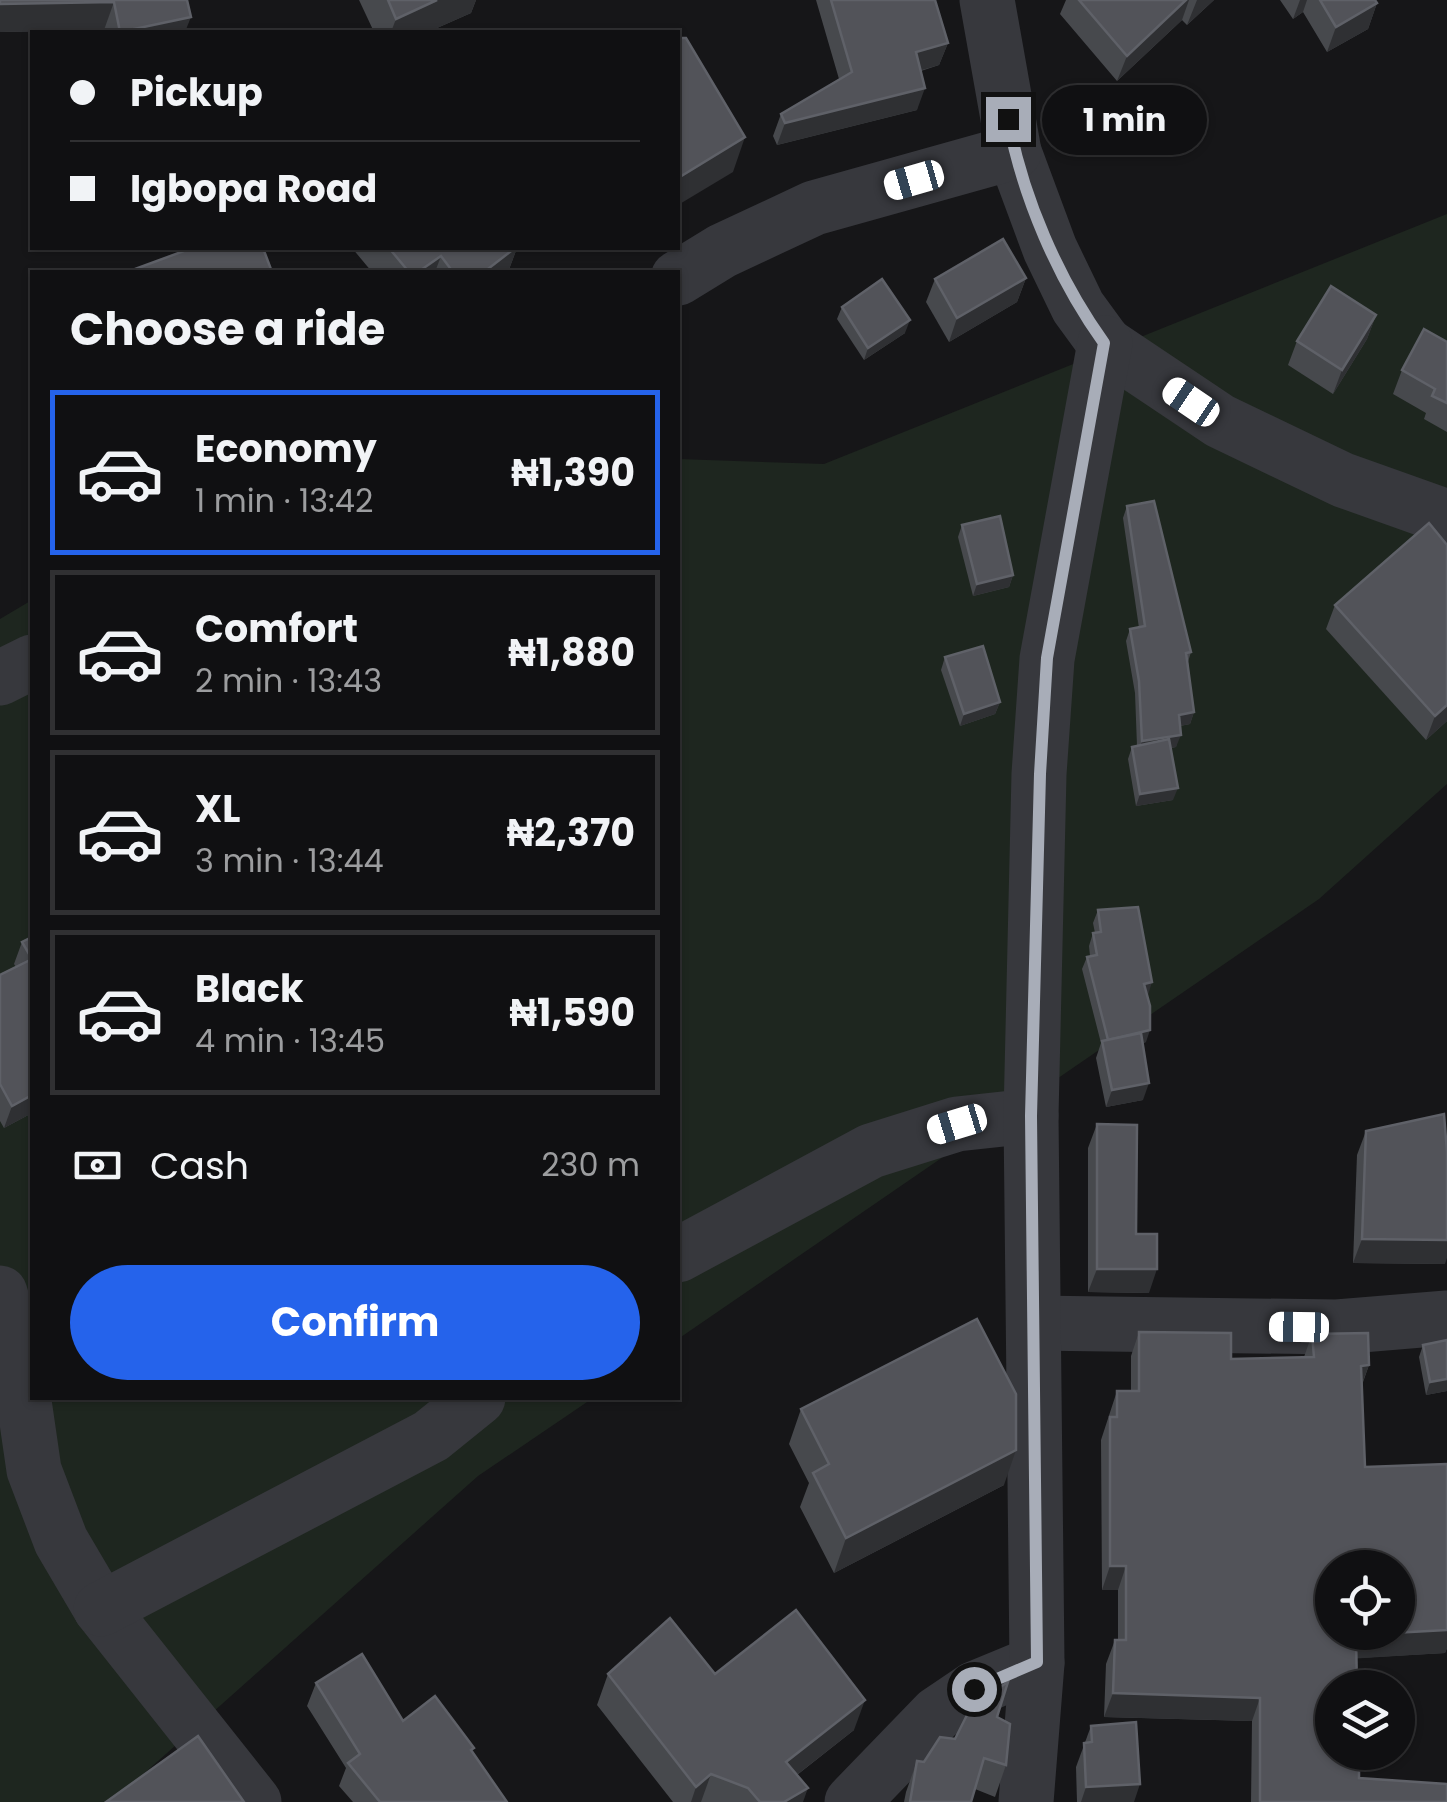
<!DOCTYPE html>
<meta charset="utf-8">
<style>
:root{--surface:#101012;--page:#19191b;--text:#f1f3f6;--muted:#9c9d9f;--line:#303032;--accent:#2563eb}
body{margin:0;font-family:Poppins,sans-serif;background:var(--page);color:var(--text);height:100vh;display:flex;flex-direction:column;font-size:38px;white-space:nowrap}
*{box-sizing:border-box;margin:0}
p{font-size:32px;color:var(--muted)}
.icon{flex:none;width:55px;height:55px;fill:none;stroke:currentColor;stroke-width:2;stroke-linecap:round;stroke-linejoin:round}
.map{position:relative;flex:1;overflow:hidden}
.side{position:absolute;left:30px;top:270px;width:650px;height:1130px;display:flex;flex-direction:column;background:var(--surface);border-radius:0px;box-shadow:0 2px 8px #0004,0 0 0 2px var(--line)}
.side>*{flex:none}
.banner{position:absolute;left:30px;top:30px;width:650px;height:220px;border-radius:0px;box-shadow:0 2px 8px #0004,0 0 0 2px var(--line);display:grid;align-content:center;height:220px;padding:0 40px;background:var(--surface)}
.fabs{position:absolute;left:1315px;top:1550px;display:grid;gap:20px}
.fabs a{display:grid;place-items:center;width:100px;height:100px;border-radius:50%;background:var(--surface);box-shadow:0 2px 8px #0004,0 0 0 2px var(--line);font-size:50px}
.end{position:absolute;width:45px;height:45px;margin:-22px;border:12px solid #a8adb8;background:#111;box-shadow:0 0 0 5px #111}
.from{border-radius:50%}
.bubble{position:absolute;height:70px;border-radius:35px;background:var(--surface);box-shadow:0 2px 8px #0004,0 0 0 2px var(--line);font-size:32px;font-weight:700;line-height:70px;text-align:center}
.car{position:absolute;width:30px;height:60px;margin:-30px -15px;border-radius:12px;box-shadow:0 0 8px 2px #0007;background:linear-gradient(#fff 24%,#345 0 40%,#fff 0 76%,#345 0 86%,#fff 0)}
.banner b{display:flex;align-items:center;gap:35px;height:95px;font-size:38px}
.banner b+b{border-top:2px solid var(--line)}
.banner i{width:25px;height:25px;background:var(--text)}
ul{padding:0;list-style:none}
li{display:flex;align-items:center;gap:30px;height:165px;margin:0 20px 15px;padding:0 20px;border:5px solid var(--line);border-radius:0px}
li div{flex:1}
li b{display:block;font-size:38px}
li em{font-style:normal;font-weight:700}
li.active{border-color:var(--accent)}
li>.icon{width:90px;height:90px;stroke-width:1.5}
h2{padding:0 40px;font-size:45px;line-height:120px}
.pay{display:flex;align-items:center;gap:25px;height:110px;padding:0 40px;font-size:38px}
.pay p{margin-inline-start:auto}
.button{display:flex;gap:20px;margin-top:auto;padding:20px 40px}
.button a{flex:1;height:115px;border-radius:60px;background:var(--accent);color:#fff;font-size:40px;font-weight:700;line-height:115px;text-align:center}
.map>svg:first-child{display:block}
.green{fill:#1e261f}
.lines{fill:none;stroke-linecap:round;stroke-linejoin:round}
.minor{stroke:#37383d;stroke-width:55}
.wall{fill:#47494d}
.shaded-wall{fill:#2f3033}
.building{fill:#525359;stroke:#5f6168;stroke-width:2.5;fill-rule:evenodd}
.route{stroke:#a8adb8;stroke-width:12}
</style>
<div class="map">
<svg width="1447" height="1802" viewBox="0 0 1447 1802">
<rect width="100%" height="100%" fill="#161618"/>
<g class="green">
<path d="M 1447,214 L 1447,784 L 1319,899 L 678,1339 L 678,459 L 824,464 Z"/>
<path d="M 32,600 L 32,1398 L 593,1398 L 478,1476 L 112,1802 L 0,1802 L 0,619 Z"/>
</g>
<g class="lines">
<g class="minor">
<path d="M 987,0 L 1014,152 L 1050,249 L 1078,307 L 1105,344 L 1220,421 L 1343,480 L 1447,517"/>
<path d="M 678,278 L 722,251 L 814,208 L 1014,152"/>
<path d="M 0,678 L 32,662"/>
<path d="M 678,1255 L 871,1151 L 957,1124 L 1031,1116"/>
<path d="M 0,1293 L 16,1346 L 34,1470 L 61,1541 L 101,1609 L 254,1802"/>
<path d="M 1034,1323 L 1337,1327 L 1447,1318"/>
<path d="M 101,1609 L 431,1436 L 478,1398"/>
<path d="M 852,1802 L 937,1714 L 974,1689 L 1037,1663"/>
<path d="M 1026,1802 L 1037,1663 L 1031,1116 L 1039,774 L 1047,659 L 1105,343"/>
</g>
</g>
<g class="wall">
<path d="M 0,0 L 187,0 L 185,32 L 104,32 L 104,30 L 0,32 Z"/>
<path d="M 359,0 L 476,0 L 471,13 L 428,32 L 374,32 Z"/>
<path d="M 816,0 L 934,0 L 948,43 L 939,65 L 921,71 L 917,110 L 777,145 L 773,136 L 781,114 L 839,79 Z"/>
<path d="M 1066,0 L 1214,0 L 1187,25 L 1182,20 L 1117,81 L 1060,14 Z"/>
<path d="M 1280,0 L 1375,0 L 1377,3 L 1368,29 L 1327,52 L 1303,12 L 1293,19 Z"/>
<path d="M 352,248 L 517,248 L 508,272 L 372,272 Z"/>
<path d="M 1026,278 L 1017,302 L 949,342 L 926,302 L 935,279 Z"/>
<path d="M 842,307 L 905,333 L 864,360 L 837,319 Z"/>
<path d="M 1376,315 L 1367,339 L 1333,394 L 1288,365 L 1297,341 Z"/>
<path d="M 1447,342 L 1447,432 L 1424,419 L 1426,413 L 1393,394 L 1402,370 Z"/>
<path d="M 1127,506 L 1191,652 L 1188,662 L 1194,712 L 1190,724 L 1180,726 L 1176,747 L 1171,748 L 1173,800 L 1136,806 L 1128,759 L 1132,747 L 1137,746 L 1135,693 L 1126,641 L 1130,629 L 1139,628 L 1123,518 Z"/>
<path d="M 962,525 L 1013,575 L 1009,587 L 973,596 L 958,537 Z"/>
<path d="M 1335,605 L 1447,721 L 1426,740 L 1326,629 Z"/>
<path d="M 945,657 L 1000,702 L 995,714 L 960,726 L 941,670 Z"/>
<path d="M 1098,910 L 1147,995 L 1146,1042 L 1143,1043 L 1143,1100 L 1106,1107 L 1096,1058 L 1101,1043 L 1082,969 L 1087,957 L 1090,956 L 1089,946 L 1093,933 L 1095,933 L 1093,923 Z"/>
<path d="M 32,937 L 32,1113 L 4,1128 L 0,1121 L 0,975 L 16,967 L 14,964 L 22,942 Z"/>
<path d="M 1097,1124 L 1136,1234 L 1149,1293 L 1088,1292 L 1088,1148 Z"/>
<path d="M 1366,1131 L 1445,1264 L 1353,1263 L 1357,1155 Z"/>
<path d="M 1139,1332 L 1231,1359 L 1304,1357 L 1312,1334 L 1369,1365 L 1362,1385 L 1365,1467 L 1447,1464 L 1447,1648 L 1445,1653 L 1357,1658 L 1359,1778 L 1447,1802 L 1251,1802 L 1252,1721 L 1104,1717 L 1106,1664 L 1115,1640 L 1118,1640 L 1118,1590 L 1102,1590 L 1101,1440 L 1117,1391 L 1131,1391 L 1131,1356 Z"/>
<path d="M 1447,1340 L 1447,1391 L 1426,1395 L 1419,1357 L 1423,1345 Z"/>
<path d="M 801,1409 L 1004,1485 L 834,1573 L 800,1507 L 809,1483 L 789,1444 Z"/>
<path d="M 608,1674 L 715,1674 L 854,1730 L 797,1775 L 803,1802 L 673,1802 L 597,1705 Z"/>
<path d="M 316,1683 L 472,1753 L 507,1802 L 353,1802 L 339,1786 L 346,1768 L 307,1706 Z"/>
<path d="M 997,1717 L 1006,1765 L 995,1797 L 975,1789 L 971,1802 L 904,1802 L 906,1792 L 917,1761 L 924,1762 L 955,1739 Z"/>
<path d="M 1091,1726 L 1134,1802 L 1077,1802 L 1076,1767 Z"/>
</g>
<g class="shaded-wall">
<path d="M 437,0 L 476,0 L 471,13 L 428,32 L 391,32 L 396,19 Z"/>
<path d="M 1186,0 L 1189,0 L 1182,20 L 1117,81 L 1127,56 Z"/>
<path d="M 1197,0 L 1214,0 L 1187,25 Z"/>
<path d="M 1300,0 L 1307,0 L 1303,12 L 1293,19 Z"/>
<path d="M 114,2 L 104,30 L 0,32 L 0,4 Z"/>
<path d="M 1377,3 L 1368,29 L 1327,52 L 1336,27 Z"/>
<path d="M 191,17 L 185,32 L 120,32 Z"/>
<path d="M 948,43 L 939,65 L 908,74 L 916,52 Z"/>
<path d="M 925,88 L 917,110 L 777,145 L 785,123 Z"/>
<path d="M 745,137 L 733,172 L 678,205 L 678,178 Z"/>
<path d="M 515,248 L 517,248 L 508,272 L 484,272 Z"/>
<path d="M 441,256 L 435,272 L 418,272 Z"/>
<path d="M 1026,278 L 1017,302 L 949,342 L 957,318 Z"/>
<path d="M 1376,315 L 1367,339 L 1333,394 L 1342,370 Z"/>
<path d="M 910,320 L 905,333 L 864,360 L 868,348 Z"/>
<path d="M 1013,575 L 1009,587 L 973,596 L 977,584 Z"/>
<path d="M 1000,702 L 995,714 L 960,726 L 964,714 Z"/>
<path d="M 1447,705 L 1447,721 L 1426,740 L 1435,716 Z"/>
<path d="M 1194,712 L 1190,724 L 1175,727 L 1179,715 Z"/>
<path d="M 1181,735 L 1176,747 L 1138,753 L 1142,741 Z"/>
<path d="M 1178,788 L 1173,800 L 1136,806 L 1140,794 Z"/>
<path d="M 1152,982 L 1148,995 L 1144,984 Z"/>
<path d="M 1150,1030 L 1146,1042 L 1103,1053 L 1108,1041 Z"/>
<path d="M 1149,1083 L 1143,1100 L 1106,1107 L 1112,1090 Z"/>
<path d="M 32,1095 L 32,1113 L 4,1128 L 12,1106 Z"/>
<path d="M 1362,1239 L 1447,1240 L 1447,1258 L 1445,1264 L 1353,1263 Z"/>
<path d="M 1097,1269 L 1157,1269 L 1149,1293 L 1088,1292 Z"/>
<path d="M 1369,1365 L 1360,1389 L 1361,1366 Z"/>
<path d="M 1447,1379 L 1447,1391 L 1426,1395 L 1430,1382 Z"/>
<path d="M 1016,1450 L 1004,1485 L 834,1573 L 846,1538 Z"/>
<path d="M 1110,1566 L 1126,1566 L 1118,1590 L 1102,1590 Z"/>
<path d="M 1447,1630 L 1447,1648 L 1445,1653 L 1348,1659 L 1356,1635 Z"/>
<path d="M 1113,1693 L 1260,1698 L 1252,1721 L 1104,1717 Z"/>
<path d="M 865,1700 L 854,1730 L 775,1792 L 786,1762 Z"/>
<path d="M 711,1774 L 701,1802 L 691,1802 L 696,1787 Z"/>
<path d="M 1140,1784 L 1134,1802 L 1081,1802 L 1086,1787 Z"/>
<path d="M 808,1788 L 803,1802 L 784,1802 Z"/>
</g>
<g class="building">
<path d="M 0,0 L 187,0 L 191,17 L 120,32 L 114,2 L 0,4 Z"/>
<path d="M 388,0 L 437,0 L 396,19 Z"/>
<path d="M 831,0 L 935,0 L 948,43 L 916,52 L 925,88 L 785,123 L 781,114 L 852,72 Z"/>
<path d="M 1079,0 L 1186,0 L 1127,56 Z"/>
<path d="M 1320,0 L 1375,0 L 1377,3 L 1336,27 Z"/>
<path d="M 678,38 L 686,38 L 745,137 L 678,178 Z"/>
<path d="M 1003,239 L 1026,278 L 957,318 L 935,279 Z"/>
<path d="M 192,248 L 263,248 L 272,272 L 127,272 Z"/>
<path d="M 389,248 L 515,248 L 484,272 L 453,272 L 441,256 L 418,272 L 409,272 Z"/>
<path d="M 882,279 L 910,320 L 868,348 L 842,307 Z"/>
<path d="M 1331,286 L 1376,315 L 1342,370 L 1297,341 Z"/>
<path d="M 1424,329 L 1447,342 L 1447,403 L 1432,396 L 1435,389 L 1402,370 Z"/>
<path d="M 1154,501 L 1191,652 L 1186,653 L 1194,712 L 1179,715 L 1181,735 L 1142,741 L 1139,681 L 1130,629 L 1145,626 L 1127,506 Z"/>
<path d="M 1000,516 L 1013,575 L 977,584 L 962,525 Z"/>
<path d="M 1429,523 L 1447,545 L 1447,705 L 1435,716 L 1335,605 Z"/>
<path d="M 983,646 L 1000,702 L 964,714 L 945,657 Z"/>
<path d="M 1169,739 L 1178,788 L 1140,794 L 1132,747 Z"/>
<path d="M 1138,907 L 1152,982 L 1144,984 L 1150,1006 L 1150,1030 L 1108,1040 L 1087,957 L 1097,955 L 1093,933 L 1101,932 L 1098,910 Z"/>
<path d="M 32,937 L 32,1095 L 12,1106 L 0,1084 L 0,975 L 32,959 L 22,942 Z"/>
<path d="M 1141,1033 L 1149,1083 L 1112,1090 L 1102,1041 Z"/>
<path d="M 1444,1114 L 1447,1152 L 1447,1240 L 1362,1239 L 1366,1131 Z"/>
<path d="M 1097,1124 L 1137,1125 L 1136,1234 L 1157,1234 L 1157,1269 L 1097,1269 Z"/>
<path d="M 977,1319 L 1016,1394 L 1016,1450 L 846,1538 L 813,1473 L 829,1464 L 801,1409 Z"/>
<path d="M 1139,1332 L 1231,1333 L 1231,1359 L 1314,1357 L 1312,1334 L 1368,1333 L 1369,1365 L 1361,1366 L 1365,1467 L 1447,1464 L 1447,1630 L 1356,1635 L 1357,1688 L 1332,1688 L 1332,1752 L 1359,1752 L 1359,1778 L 1447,1784 L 1447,1802 L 1260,1802 L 1260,1698 L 1113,1693 L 1115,1640 L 1126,1640 L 1126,1566 L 1110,1566 L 1110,1417 L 1117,1417 L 1117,1391 L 1139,1391 ZM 1332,1568 L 1398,1568 L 1398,1632 L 1332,1632 Z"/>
<path d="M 1447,1340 L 1447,1379 L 1430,1382 L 1423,1345 Z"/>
<path d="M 796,1610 L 865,1700 L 786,1762 L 808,1788 L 784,1802 L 760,1802 L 748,1788 L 711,1774 L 696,1787 L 608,1674 L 670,1618 L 715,1674 Z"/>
<path d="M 362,1654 L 403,1721 L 435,1696 L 474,1748 L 471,1750 L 507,1802 L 380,1802 L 348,1763 L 360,1754 L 316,1683 Z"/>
<path d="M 1008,1682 L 997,1717 L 1010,1724 L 1006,1765 L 984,1758 L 971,1802 L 910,1802 L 917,1761 L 924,1762 L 940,1737 L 955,1739 L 972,1705 Z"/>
<path d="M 1136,1722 L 1140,1784 L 1086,1787 L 1084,1743 L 1092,1742 L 1091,1726 Z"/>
<path d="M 198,1736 L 244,1802 L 106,1802 Z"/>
</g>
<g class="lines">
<path class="route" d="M 974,1689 L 1037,1662 L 1031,1116 L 1040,774 L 1047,658 L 1104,343 C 1058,279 1023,198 1008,119"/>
</g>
</svg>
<div class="fabs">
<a><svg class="icon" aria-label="locate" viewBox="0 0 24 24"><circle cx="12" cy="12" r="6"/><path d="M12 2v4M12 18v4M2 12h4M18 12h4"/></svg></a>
<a><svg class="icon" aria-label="layers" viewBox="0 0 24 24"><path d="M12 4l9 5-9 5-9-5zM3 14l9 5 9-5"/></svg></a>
</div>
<i class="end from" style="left:974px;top:1689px"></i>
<i class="end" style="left:1008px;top:119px"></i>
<div class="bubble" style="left:1042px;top:85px;width:165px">1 min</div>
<i class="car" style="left:914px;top:180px;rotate:254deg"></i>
<i class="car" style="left:1191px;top:402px;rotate:304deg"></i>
<i class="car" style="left:957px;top:1124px;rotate:253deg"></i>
<i class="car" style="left:1299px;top:1327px;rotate:271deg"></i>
<div class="banner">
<b><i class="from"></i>Pickup</b>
<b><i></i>Igbopa Road</b>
</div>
<section class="side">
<h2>Choose a ride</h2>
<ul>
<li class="active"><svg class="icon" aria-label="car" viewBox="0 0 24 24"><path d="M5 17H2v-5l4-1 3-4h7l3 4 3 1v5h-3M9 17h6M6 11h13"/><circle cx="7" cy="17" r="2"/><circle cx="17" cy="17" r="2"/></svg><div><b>Economy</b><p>1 min · 13:42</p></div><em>₦1,390</em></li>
<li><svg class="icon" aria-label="car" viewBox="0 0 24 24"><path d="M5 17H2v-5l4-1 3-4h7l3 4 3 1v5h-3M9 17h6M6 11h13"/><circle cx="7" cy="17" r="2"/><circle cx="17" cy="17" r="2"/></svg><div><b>Comfort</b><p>2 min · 13:43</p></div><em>₦1,880</em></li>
<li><svg class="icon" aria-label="car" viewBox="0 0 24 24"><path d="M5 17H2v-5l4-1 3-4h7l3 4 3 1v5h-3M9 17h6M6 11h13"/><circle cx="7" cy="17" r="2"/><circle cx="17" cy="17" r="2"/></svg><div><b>XL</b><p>3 min · 13:44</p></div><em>₦2,370</em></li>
<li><svg class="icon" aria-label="car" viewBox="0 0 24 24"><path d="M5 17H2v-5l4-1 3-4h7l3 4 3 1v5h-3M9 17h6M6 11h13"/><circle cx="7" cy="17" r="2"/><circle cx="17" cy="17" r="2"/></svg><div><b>Black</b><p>4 min · 13:45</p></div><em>₦1,590</em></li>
</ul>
<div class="pay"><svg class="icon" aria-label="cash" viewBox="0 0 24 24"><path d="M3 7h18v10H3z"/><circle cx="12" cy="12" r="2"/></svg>Cash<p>230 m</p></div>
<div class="button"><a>Confirm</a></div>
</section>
</div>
